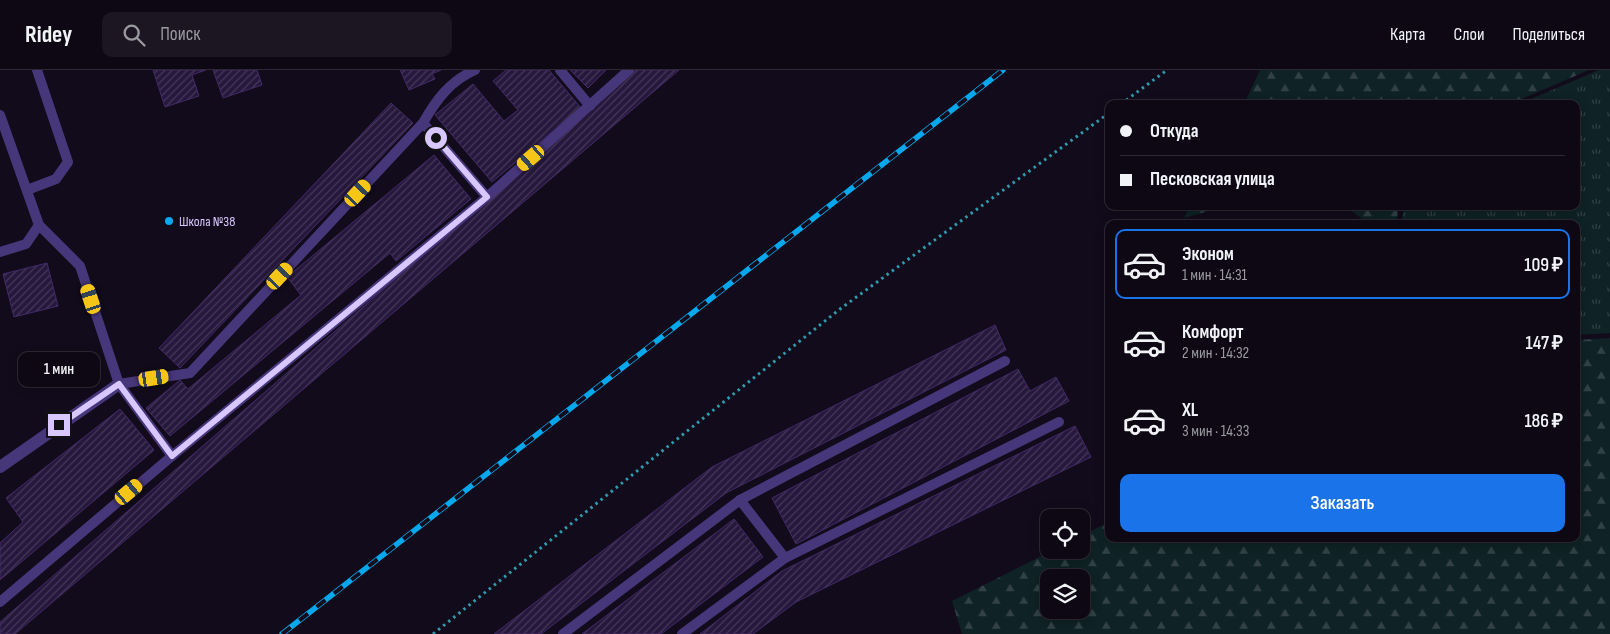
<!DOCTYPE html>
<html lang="ru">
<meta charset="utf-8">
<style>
:root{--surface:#0d0814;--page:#1b1622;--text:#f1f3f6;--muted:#9a9aa0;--line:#2d2934;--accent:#1a73e8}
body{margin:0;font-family:"Sofia Sans Condensed",sans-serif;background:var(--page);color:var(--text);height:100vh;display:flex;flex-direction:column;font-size:19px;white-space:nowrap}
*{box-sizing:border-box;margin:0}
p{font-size:16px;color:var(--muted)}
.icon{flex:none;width:28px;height:28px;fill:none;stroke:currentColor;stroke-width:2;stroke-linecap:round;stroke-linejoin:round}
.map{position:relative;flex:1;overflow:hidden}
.side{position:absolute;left:1105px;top:150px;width:475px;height:322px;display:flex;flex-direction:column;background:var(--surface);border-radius:10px;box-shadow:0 2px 12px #0003,0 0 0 1px var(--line)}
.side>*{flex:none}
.banner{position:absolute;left:1105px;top:30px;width:475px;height:110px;border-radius:10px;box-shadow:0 2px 12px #0003,0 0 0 1px var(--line);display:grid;align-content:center;height:110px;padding:0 15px;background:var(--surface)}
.tools{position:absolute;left:1040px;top:439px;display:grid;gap:10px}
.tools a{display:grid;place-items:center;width:50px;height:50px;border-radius:10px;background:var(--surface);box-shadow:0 2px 12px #0003,0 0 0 1px var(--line);font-size:25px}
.end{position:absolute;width:22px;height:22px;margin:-11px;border:6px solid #d8c7fe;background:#111;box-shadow:0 0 0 2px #111}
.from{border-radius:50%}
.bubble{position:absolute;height:35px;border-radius:10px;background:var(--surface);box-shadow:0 2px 12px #0003,0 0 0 1px var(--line);font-size:16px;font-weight:600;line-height:35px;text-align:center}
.car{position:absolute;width:15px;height:30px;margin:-15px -8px;border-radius:6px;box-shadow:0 0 4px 1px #0007;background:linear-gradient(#f5c518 24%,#345 0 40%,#f5c518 0 76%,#345 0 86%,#f5c518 0)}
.banner b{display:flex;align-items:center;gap:18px;height:48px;font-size:19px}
.banner b+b{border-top:1px solid var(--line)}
.banner i{width:12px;height:12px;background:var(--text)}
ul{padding:9px 0 0;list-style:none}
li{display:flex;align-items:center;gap:15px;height:70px;margin:0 10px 8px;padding:0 5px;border:2px solid transparent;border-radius:10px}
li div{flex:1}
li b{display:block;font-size:19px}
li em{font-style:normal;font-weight:600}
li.selected{border-color:var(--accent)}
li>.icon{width:45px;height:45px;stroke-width:1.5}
.cta{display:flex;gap:10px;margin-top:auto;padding:10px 15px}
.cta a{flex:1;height:58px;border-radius:10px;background:var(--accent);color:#fff;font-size:20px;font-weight:600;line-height:58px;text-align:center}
header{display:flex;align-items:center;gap:30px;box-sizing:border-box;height:70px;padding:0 25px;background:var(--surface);border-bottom:1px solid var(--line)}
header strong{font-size:24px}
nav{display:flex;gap:28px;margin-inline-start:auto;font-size:18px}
.search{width:350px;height:45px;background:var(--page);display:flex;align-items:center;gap:12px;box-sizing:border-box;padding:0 18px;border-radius:10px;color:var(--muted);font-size:19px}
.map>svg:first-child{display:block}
.grass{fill:url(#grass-tufts)}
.forest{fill:url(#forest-firs);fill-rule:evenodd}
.building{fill:url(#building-hatch);stroke:#422a67}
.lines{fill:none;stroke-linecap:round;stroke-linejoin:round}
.path{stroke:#2f9aaa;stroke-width:3;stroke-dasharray:2.5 4;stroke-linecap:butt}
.service{stroke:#46377a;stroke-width:10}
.minor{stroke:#46377a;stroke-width:12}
.rail-casing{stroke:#05a8ec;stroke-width:5.5}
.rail{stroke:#110b1b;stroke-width:4;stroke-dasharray:11;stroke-linecap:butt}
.route{stroke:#d8c7fe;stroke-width:6}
.poi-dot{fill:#05a8ec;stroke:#110b1b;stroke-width:2}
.labels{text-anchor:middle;stroke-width:4;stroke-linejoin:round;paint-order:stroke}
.poi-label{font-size:14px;fill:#d8c7fe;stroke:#110b1b;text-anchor:start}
</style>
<header>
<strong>Ridey</strong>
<div class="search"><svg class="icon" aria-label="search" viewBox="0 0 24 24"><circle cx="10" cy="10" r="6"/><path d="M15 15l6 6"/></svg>Поиск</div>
<nav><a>Карта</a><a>Слои</a><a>Поделиться</a></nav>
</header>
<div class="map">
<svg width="1610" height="564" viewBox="0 0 1610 564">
<defs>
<pattern id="grass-tufts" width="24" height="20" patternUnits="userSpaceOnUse" patternTransform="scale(1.25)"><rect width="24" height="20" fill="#0f2225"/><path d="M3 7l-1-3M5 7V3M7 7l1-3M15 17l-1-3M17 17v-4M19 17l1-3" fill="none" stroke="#314146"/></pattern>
<pattern id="forest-firs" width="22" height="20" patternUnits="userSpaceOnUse" patternTransform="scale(1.25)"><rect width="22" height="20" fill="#0f2225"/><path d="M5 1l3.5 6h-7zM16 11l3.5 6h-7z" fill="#314146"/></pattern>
<pattern id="building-hatch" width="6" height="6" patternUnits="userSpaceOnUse" patternTransform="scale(1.25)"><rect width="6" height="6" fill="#26183c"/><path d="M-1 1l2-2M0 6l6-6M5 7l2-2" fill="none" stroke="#453859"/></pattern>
</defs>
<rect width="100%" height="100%" fill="#110b1b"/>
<path class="grass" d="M 1599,0 L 1610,0 L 1610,263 L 1576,265 L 1576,154 L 1401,154 L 1404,136 L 1576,136 L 1576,34 L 1519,34 Z"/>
<g class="forest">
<path d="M 1260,0 L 1589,0 L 1510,34 L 1244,34 Z"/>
<path d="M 1190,136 L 1226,136 L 1184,148 Z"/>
<path d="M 1345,136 L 1399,136 L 1396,154 L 1369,154 Z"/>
<path d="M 1610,268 L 1610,564 L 962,564 L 952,531 L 1053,480 L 1081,480 L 1081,466 L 1109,452 L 1109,469 L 1576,469 L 1576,270 ZM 1049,508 L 1081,508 L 1081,540 L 1049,540 Z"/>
</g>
<g class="building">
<path d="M 153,0 L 206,0 L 192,5 L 199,26 L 165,37 Z"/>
<path d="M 213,0 L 257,0 L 262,15 L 223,28 Z"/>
<path d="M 400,0 L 441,0 L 432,4 L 435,9 L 409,20 Z"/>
<path d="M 506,0 L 549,0 L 581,38 L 492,112 L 435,45 L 473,14 L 504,51 L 518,40 L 493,11 Z"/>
<path d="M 570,0 L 606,0 L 588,18 Z"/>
<path d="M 636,0 L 679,0 L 15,564 L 0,564 L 0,552 Z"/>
<path d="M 391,33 L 413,53 L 180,298 L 159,278 Z"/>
<path d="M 434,85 L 471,129 L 396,191 L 390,183 L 170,366 L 146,338 L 180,310 L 188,319 L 301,225 L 287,207 Z"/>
<path d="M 47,193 L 58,236 L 14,247 L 3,204 Z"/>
<path d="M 995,255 L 1006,280 L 726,423 L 541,564 L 494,564 L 712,397 Z"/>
<path d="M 1018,299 L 1030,321 L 1056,307 L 1069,331 L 796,474 L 772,428 Z"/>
<path d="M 120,339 L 154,380 L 0,510 L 0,473 L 23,452 L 6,428 Z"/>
<path d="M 1075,356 L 1091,387 L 796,532 L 753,564 L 700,564 L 782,501 Z"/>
<path d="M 734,449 L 763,487 L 661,564 L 582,564 Z"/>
</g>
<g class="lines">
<g class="path">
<path d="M 1121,34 L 1167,0"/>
<path d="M 433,564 L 840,239 L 1109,43"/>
</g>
<g class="service">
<path d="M 560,0 L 590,36"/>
<path d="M 0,45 L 39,155 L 80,196 L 119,314 L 172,386 L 487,127 L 629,0"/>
<path d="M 423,53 L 487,127"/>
<path d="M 27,120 L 56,109 L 68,92 L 37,0"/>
<path d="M 0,182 L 26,174 L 39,155"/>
<path d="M 119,314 L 190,303 L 423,53 C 436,30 450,11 475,0"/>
<path d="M 740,430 L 785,488"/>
<path d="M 0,532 L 172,386"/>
<path d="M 563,564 L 740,430 L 1005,291"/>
<path d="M 682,564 L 785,488 L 1059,352"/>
</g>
<path class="minor" d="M 0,397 L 119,314"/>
<g class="rail-casing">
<path id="rail" d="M 282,564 L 1003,0"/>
</g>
<use href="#rail" class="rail"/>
</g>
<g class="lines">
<path class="route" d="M 59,355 L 119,314 L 172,386 L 487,127 L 436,68"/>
</g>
<circle class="poi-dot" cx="169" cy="151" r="5"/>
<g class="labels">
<g class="poi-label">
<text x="179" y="156">Школа №38</text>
</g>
</g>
</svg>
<div class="tools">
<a><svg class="icon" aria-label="locate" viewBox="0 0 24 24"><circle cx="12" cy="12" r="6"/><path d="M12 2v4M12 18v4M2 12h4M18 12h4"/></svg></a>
<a><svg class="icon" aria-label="layers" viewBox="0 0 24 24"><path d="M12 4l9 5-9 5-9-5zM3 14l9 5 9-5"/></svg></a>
</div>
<i class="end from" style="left:436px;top:68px"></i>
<i class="end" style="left:59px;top:355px"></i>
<div class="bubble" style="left:18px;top:282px;width:82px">1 мин</div>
<i class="car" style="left:531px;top:88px;rotate:229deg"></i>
<i class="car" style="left:358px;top:123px;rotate:43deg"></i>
<i class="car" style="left:280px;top:206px;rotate:43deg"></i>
<i class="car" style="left:91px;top:229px;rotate:342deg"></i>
<i class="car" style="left:154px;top:308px;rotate:81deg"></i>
<i class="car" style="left:129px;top:422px;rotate:50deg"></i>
<div class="banner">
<b><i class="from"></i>Откуда</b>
<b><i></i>Песковская улица</b>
</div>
<section class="side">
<ul>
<li class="selected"><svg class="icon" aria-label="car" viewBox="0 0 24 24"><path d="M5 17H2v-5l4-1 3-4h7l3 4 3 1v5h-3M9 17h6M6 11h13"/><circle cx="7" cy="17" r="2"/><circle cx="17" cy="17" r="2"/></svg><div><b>Эконом</b><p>1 мин · 14:31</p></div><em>109 ₽</em></li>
<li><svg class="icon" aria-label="car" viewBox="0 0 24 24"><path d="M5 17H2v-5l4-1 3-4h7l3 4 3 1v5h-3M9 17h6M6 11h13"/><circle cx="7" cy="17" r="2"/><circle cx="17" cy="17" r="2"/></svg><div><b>Комфорт</b><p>2 мин · 14:32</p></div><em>147 ₽</em></li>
<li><svg class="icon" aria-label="car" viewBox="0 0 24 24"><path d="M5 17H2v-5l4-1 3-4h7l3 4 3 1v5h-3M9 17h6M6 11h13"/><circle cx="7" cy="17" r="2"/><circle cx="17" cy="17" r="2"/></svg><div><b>XL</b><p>3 мин · 14:33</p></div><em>186 ₽</em></li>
</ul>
<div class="cta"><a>Заказать</a></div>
</section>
</div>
